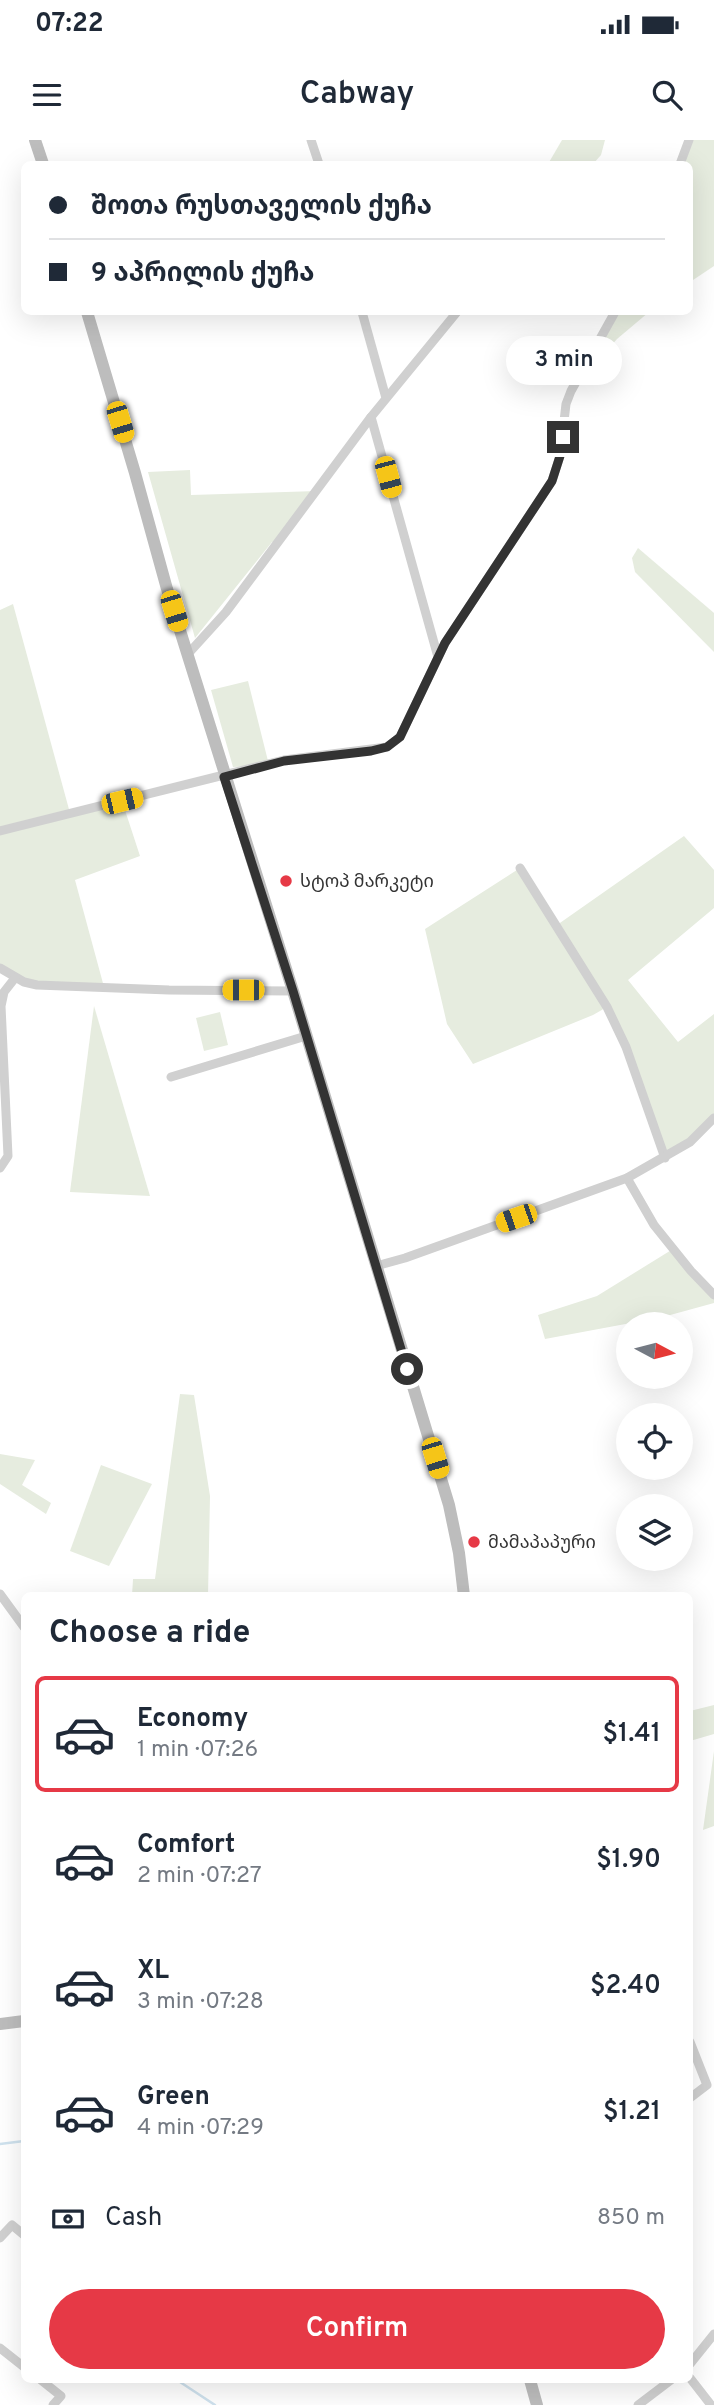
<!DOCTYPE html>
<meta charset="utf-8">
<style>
:root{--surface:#fff;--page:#f2f2f3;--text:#1f2937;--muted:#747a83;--line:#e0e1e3;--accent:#e63946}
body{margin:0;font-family:Overpass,"Noto Sans Georgian",sans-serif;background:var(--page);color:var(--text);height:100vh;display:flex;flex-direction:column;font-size:26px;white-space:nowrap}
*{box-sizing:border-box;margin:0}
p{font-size:23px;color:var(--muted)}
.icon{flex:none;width:38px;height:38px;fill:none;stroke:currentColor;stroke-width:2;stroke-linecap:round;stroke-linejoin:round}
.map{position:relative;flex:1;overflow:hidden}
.drawer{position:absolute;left:21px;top:1452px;width:672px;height:791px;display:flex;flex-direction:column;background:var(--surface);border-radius:10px;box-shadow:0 7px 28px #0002}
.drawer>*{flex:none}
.hud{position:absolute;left:21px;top:21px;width:672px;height:154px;border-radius:10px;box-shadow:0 7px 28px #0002;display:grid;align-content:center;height:154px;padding:0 28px;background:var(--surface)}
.needle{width:46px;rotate:97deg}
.tools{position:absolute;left:616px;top:1172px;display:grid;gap:14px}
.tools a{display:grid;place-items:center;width:77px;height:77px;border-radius:50%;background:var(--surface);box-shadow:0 7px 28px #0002;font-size:35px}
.end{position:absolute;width:32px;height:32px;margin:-16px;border:9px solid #333;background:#fff;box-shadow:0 0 0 4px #fff}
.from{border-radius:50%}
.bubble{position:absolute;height:49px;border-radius:24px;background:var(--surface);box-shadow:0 7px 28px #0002;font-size:23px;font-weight:600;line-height:49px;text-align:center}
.car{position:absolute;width:21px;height:42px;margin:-21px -10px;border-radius:9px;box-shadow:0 0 5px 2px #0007;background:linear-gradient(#f5c518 24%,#345 0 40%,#f5c518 0 76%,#345 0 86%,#f5c518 0)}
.hud b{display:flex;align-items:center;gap:24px;height:66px;font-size:26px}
.hud b+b{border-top:2px solid var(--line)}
.hud i{width:18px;height:18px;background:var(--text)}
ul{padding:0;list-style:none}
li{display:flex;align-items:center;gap:21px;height:116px;margin:0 14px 10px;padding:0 14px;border:4px solid transparent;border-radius:10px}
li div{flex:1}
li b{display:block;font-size:26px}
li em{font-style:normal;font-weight:600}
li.on{border-color:var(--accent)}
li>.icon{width:63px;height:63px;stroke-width:1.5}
h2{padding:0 28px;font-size:32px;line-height:84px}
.pay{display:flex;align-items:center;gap:18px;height:77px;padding:0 28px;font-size:26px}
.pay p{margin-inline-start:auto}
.button{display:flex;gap:14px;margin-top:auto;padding:14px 28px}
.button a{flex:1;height:80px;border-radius:42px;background:var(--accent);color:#fff;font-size:28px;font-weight:600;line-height:80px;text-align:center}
.status{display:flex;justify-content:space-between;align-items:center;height:49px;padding:0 35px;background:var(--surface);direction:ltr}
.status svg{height:19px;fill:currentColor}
header{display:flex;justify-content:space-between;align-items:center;height:91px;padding:0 28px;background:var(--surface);font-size:32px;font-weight:600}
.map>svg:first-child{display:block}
.green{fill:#e6ecdf}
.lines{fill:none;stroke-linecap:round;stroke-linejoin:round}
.stream{stroke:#cfe2ee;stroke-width:2.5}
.minor{stroke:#d0d0d0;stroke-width:9}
.secondary{stroke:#bdbdbd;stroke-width:12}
.route{stroke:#333;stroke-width:9}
.poi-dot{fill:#e63946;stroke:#fff;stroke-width:2.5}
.labels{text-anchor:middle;stroke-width:7;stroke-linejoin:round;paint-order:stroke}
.poi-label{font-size:18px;fill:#333;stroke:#fff;text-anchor:start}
</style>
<div class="status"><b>07:22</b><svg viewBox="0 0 49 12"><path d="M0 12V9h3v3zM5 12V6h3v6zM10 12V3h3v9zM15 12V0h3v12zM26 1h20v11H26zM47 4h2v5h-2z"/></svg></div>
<header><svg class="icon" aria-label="menu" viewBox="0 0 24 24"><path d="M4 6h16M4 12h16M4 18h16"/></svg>Cabway<svg class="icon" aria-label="search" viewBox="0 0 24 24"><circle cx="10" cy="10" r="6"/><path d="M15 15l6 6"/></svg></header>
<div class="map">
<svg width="714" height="2265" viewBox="0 0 714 2265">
<rect width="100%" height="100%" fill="#fff"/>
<g class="green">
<path d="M 562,0 L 605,0 L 601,15 L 593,24 L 548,24 Z"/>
<path d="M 689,0 L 714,0 L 714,126 L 690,142 L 690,24 L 680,24 Z"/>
<path d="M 615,172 L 649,172 L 617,199 L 571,251 Z"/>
<path d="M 190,330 L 191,355 L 317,351 L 281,401 L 272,402 L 195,498 L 148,332 Z"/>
<path d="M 638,408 L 714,473 L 714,512 L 635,432 L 632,418 Z"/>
<path d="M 13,464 L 70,673 L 122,661 L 140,716 L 75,740 L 104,847 L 37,845 L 0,828 L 0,470 Z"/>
<path d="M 248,541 L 269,625 L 233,627 L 211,550 Z"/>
<path d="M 684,696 L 714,730 L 714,768 L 628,840 L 678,902 L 714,874 L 714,978 L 665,1018 L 607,867 L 593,875 L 473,924 L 447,884 L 425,789 L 520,728 L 557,785 Z"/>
<path d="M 94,866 L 150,1056 L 70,1052 Z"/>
<path d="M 220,872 L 228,905 L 204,911 L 196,878 Z"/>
<path d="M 673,1109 L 714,1155 L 714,1163 L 663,1177 L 545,1199 L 538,1175 L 597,1156 Z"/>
<path d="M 180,1254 L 194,1255 L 210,1356 L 208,1456 L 132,1456 L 133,1439 L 155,1439 Z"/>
<path d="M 0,1314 L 35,1320 L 22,1345 L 51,1363 L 46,1374 L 0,1344 Z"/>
<path d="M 101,1325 L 152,1344 L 109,1426 L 70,1411 Z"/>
<path d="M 714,1565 L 714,1594 L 690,1601 L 690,1571 Z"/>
<path d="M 714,1611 L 714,1686 L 703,1690 Z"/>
</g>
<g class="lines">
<g class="stream">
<path d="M 0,2004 L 24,2001"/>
<path d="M 177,2240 L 215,2265"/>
</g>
<g class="minor">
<path d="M 311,0 L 319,24"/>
<path d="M 680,24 L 689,0"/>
<path d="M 362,172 L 386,258"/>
<path d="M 371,277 L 438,517"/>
<path d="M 187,515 L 226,472 L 371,277 L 457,172"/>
<path d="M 0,691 L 284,620 L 387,607 L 400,597 L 445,503 L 552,341 L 560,316 L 566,264 L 571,251 L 615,172"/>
<path d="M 520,728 L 607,867 L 626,907 L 665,1018"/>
<path d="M 0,828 L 24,842 L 37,845 L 169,850 L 293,851"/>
<path d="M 171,937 L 306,896"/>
<path d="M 0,1028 L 8,1016 L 1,866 L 4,852 L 15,838"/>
<path d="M 627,1038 L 654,1085 L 691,1131 L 714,1155"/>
<path d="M 376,1126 L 405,1118 L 627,1038 L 690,1002 L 714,978"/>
<path d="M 0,1454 L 24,1487"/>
<path d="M 690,1902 L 707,1945 L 690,1958"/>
<path d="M 0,2098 L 12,2085 L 24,2095"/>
<path d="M 0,2208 L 24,2227"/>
<path d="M 690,2224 L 714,2194"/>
<path d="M 690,2238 L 711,2265"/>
<path d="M 41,2240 L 61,2256 L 53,2265"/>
<path d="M 638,2265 L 671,2240"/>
</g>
<g class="secondary">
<path d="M 35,0 L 43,24"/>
<path d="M 87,172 L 135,333 L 167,449 L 293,851 L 449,1365 L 459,1413 L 464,1456"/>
<path d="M 0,1884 L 24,1881"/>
<path d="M 530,2240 L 537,2265"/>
</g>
</g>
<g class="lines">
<path class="route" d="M 407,1229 L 293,851 L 224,637 L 284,621 L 371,611 L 387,607 L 400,597 L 445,503 L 552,341 L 560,316 L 563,297"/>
</g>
<g class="poi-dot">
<circle cx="286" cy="741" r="7"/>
<circle cx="474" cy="1402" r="7"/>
</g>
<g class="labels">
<g class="poi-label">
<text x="300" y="747">სტოპ მარკეტი</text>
<text x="488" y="1408">მამაპაპური</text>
</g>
</g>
</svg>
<div class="tools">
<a><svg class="needle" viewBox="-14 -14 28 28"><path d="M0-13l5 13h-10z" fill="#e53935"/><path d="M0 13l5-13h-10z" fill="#747a83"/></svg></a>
<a><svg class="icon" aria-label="locate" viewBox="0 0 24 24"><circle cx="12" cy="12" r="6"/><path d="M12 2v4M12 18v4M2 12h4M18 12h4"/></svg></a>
<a><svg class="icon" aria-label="layers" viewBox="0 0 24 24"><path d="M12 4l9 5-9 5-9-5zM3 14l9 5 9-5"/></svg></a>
</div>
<i class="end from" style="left:407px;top:1229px"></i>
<i class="end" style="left:563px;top:297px"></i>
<div class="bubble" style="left:506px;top:196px;width:116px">3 min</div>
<i class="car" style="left:120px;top:282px;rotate:163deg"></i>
<i class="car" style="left:388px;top:337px;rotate:165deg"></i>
<i class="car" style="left:174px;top:471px;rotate:163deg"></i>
<i class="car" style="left:122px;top:661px;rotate:77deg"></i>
<i class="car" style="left:243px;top:850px;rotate:270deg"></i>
<i class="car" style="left:516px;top:1078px;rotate:251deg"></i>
<i class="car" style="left:435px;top:1318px;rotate:163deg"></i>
<div class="hud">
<b><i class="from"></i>შოთა რუსთაველის ქუჩა</b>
<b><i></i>9 აპრილის ქუჩა</b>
</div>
<section class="drawer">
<h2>Choose a ride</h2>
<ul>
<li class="on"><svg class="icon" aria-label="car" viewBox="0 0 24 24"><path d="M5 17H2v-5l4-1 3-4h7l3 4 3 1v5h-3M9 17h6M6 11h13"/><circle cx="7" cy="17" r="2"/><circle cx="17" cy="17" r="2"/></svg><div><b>Economy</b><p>1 min · 07:26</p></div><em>$1.41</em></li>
<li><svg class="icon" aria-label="car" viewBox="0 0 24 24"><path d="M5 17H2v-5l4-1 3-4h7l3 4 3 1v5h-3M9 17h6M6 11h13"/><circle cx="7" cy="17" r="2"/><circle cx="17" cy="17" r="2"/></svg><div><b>Comfort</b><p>2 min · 07:27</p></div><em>$1.90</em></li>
<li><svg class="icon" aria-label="car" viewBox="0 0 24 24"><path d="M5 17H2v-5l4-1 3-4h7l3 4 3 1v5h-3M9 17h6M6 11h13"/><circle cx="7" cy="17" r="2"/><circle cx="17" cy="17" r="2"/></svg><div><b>XL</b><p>3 min · 07:28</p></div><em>$2.40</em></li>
<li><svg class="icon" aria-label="car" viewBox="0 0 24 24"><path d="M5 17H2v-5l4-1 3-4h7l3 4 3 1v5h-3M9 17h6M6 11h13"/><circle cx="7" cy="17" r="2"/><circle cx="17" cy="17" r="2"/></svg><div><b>Green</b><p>4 min · 07:29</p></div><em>$1.21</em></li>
</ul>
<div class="pay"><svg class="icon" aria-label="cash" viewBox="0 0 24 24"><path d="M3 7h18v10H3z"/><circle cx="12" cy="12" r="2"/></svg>Cash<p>850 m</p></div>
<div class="button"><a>Confirm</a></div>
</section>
</div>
